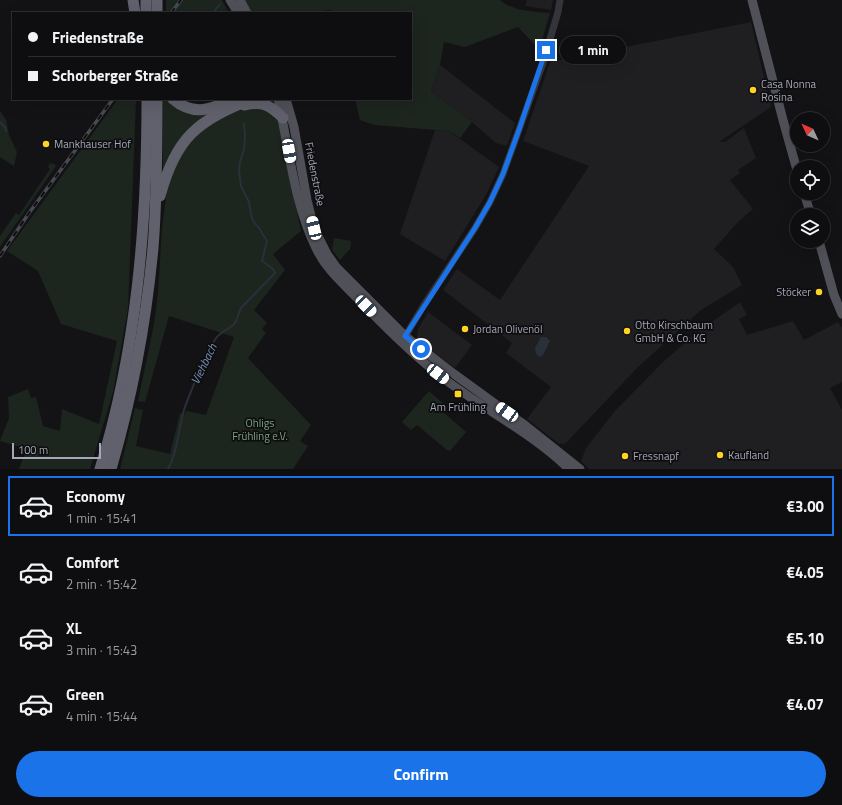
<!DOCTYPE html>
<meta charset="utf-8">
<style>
:root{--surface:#0e0e10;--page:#1c1c1e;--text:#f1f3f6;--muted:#9b9c9f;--line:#2e2e30;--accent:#1a73e8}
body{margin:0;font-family:"Titillium Web",sans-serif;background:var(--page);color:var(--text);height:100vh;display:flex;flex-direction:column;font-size:15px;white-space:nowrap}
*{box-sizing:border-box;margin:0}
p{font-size:13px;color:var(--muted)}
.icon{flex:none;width:22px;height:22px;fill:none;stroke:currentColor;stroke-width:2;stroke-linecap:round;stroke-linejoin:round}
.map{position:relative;height:469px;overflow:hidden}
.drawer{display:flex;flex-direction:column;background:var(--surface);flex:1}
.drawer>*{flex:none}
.guide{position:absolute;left:12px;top:12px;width:400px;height:88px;border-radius:0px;box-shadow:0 4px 16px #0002,0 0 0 1px var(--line);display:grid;align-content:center;height:88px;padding:0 16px;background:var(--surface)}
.needle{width:26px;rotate:314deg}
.fabs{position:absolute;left:790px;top:112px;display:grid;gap:8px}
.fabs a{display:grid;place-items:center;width:40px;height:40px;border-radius:50%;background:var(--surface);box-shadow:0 4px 16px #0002,0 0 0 1px var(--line);font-size:20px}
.scale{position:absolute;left:12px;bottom:10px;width:89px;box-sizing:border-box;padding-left:4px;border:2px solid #a4a7b6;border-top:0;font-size:11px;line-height:14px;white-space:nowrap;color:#a4a7b6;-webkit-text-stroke:3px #0e0e10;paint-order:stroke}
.end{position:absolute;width:18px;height:18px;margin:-9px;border:5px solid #1a73e8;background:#fff;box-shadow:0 0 0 2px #fff}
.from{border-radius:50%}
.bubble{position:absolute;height:28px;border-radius:14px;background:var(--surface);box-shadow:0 4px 16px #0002,0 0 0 1px var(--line);font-size:13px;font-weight:700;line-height:28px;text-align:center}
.car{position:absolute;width:12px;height:24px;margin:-12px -6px;border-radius:5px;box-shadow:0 0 3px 1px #0007;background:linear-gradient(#fff 24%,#345 0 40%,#fff 0 76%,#345 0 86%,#fff 0)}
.guide b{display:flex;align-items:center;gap:14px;height:38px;font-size:15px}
.guide b+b{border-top:1px solid var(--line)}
.guide i{width:10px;height:10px;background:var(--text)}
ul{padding:7px 0 0;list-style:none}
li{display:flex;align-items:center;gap:12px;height:60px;margin:0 8px 6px;padding:0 8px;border:2px solid transparent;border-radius:0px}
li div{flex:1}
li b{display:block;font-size:15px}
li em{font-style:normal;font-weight:700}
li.current{border-color:var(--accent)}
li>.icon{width:36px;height:36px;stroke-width:1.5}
.action{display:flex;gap:8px;margin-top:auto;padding:8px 16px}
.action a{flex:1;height:46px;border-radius:24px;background:var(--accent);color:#fff;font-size:16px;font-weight:700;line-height:46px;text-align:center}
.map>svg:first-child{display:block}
.built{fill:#1f1f22}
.green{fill:#1d251f}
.water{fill:#29303a}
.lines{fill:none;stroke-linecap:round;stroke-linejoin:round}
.stream{stroke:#29303a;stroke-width:2}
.minor{stroke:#34343a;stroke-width:7}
.major{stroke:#505059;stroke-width:9}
.highway{stroke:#60616c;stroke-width:11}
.rail-casing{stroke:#494a51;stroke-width:3.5}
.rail{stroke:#0e0e10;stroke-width:2;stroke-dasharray:6;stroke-linecap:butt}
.route{stroke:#1a73e8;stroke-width:5}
.poi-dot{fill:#fed323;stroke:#0e0e10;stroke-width:1.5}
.labels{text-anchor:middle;stroke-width:3.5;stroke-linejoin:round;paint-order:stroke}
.poi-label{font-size:11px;fill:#a4a7b6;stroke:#0e0e10;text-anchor:start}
.street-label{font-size:11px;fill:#a4a7b6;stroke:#0e0e10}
.park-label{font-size:11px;fill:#79a382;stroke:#0e0e10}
.water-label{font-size:12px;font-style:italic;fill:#788fb4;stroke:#0e0e10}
</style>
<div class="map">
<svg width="842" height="469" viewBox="0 0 842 469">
<rect width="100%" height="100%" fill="#131315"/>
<g class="built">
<path d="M 527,0 L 553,0 L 551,10 L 525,6 Z"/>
<path d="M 751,22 L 771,107 L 719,142 L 725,142 L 744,128 L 756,158 L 738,170 L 740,173 L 730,180 L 753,209 L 737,223 L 714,249 L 733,267 L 742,285 L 701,310 L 637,368 L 567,442 L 563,444 L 558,443 L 527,419 L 551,387 L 506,353 L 512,343 L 443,290 L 457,269 L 500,300 L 589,166 L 523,141 L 550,62 Z"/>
<path d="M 440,65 L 515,123 L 507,146 L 496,143 L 472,122 L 431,91 Z"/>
<path d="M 435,130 L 449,131 L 499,167 L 486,195 L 445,261 L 400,234 Z"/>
<path d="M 740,302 L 747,315 L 739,319 L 747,335 L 793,321 L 804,340 L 838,322 L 842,328 L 842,382 L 830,388 L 842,410 L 842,469 L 589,469 L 581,461 L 586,448 L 615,411 L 662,363 L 695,334 Z"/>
<path d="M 428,312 L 472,345 L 455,368 L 422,344 L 417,337 L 418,329 Z"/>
</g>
<g class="green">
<path d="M 166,0 L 222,0 L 229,13 L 166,13 Z"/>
<path d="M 245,0 L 500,0 C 512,11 535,12 550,13 L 540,47 L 534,44 L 518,27 L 465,47 L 444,42 L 440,65 L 431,91 L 472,122 L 460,138 L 449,131 L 374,125 L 360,120 L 355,99 L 411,99 L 411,13 L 332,13 L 331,10 L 302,13 L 252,13 Z"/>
<path d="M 118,99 L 136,99 L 128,309 L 113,392 L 90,469 L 19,469 L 27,449 L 0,441 L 9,418 L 8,397 L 28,389 L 31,398 L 36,397 L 43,426 L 60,431 L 62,409 L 99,424 L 117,341 L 61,324 L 38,271 L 7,251 Z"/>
<path d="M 163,99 L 171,99 L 215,113 L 163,175 Z"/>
<path d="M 263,106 L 279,122 L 301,231 L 273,254 L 285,270 L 254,310 L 267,323 L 262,329 L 266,333 L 248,358 L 311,425 L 300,441 L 308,446 L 293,469 L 120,469 L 135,408 L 143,410 L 136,446 L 170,454 L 180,413 L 185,414 L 186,411 L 206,415 L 234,337 L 169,316 L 145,402 L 138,401 L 154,324 L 158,293 L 162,228 L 168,182 L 185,146 L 212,122 L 244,107 Z"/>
<path d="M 0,111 L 6,120 L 9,135 L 17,152 L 14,166 L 0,157 Z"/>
<path d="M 50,163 L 54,164 L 56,166 L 0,247 L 0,236 L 16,213 L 19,215 L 50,169 L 48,167 Z"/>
<path d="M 334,238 L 351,241 L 350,249 L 340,260 L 332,250 Z"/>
<path d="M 429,391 L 446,406 L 442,411 L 466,432 L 450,451 L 447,450 L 417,425 L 411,430 L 402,422 Z"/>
</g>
<path class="water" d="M 541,337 L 546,337 L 550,341 L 543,355 L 540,357 L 536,354 L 535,348 Z"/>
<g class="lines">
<g class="stream">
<path d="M 213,13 L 220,4"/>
<path d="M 0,122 L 5,127 L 6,131"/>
<path d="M 168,469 C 179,449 178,425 186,404 C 194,385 205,352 217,337 C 222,331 229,329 234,324 C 238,320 238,313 241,308 L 275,273 L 273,269 L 262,261 L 267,241 L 259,228 L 253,221 L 251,214 L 249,202 L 241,186 L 239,171 L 240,162 L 244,149 L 245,135 L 244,124"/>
</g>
<path class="minor" d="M 403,340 L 424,305 L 475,228 L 490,202 L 503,174 L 543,63 L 558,12 L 560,0"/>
<g class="major">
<path d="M 230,0 L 238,13"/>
<path d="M 240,0 L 247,13"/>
<path d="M 752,0 L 783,120 L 797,170"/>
<path d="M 278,99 C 289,148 294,203 316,248 C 326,270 346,286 362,303 C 389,331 416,358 447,381 C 487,411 533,434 569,469"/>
<path d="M 286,99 L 294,127 L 307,200 L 314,228 L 327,254 L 337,268 L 405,336 L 454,374 L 526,426 L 580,469"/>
<path d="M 804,193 L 811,215"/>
<path d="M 819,241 L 834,295 L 842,314"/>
</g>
<g class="highway">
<path d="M 133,0 L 135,13"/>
<path d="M 146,0 L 146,13"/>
<path d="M 157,13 L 157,0"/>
<path d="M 173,99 C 194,117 212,109 234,99"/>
<path d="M 244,105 C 263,101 270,105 283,118"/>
<path d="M 160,196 C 176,137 197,121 252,99"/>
<path d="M 100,469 C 137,349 147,224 147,99"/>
<path d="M 111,469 C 132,397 146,323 153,248 C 157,199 157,149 157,99"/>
</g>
<g class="rail-casing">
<g id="rail">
<path d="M 171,13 L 181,0"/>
<path d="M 0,256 L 29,213 L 113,99"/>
</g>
</g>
<use href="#rail" class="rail"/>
</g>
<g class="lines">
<path class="route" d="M 421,349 L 405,336 L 475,228 L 490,202 L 503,174 L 520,127 L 546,50"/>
</g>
<g class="poi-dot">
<circle cx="753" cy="90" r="4"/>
<circle cx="46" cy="144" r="4"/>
<circle cx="819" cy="292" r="4"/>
<circle cx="465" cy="329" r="4"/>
<circle cx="627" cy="331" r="4"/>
<rect x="454" y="390" width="8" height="8" rx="2"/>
<circle cx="720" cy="455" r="4"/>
<circle cx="625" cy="456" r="4"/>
</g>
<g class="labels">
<g class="poi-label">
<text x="761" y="88">Casa Nonna<tspan x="761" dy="13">Rosina</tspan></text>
<text x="54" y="148">Mankhauser Hof</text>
<text x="811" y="296" text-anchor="end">Stöcker</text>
<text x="635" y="329">Otto Kirschbaum<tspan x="635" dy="13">GmbH &amp; Co. KG</tspan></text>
<text x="473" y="333">Jordan Olivenöl</text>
<text x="458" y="411" text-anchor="middle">Am Frühling</text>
<text x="728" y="459">Kaufland</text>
<text x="633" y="460">Fressnapf</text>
</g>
<g class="street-label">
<text transform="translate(315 174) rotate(79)" y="4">Friedenstraße</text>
</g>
<g class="park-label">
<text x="260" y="427">Ohligs<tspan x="260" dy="13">Frühling e.V.</tspan></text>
</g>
<g class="water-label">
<text transform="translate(204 364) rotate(-64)" y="4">Viehbach</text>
</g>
</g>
</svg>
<div class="fabs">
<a><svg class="needle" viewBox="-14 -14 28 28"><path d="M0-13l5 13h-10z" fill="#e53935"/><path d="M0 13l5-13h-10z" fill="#9b9c9f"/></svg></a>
<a><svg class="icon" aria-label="locate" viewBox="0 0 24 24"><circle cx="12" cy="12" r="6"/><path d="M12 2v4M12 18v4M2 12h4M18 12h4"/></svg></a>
<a><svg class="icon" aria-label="layers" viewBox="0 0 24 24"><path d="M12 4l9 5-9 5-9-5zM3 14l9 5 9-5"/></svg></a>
</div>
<div class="scale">100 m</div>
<i class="end from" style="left:421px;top:349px"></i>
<i class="end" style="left:546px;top:50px"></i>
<div class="bubble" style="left:560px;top:36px;width:66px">1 min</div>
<i class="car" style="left:289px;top:151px;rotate:170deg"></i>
<i class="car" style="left:314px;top:228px;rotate:347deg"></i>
<i class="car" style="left:366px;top:306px;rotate:136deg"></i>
<i class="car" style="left:438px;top:374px;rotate:128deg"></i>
<i class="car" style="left:507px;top:412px;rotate:305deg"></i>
<div class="guide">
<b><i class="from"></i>Friedenstraße</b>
<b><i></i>Schorberger Straße</b>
</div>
</div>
<section class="drawer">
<ul>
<li class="current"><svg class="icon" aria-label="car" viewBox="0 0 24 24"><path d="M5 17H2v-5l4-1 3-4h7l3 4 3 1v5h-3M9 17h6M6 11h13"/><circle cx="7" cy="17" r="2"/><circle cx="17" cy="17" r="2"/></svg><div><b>Economy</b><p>1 min · 15:41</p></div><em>€3.00</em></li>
<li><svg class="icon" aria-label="car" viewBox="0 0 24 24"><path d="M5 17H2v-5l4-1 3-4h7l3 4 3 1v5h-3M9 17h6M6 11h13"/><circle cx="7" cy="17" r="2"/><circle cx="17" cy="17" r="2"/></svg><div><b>Comfort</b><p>2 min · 15:42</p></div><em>€4.05</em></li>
<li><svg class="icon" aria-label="car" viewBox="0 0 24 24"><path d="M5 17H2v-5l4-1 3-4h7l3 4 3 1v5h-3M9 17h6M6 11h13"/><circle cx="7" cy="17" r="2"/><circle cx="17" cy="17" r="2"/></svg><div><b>XL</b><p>3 min · 15:43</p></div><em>€5.10</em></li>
<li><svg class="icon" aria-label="car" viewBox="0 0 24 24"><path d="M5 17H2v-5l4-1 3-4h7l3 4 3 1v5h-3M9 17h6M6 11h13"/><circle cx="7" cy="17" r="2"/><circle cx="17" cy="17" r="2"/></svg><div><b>Green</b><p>4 min · 15:44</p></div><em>€4.07</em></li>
</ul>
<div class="action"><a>Confirm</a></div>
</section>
